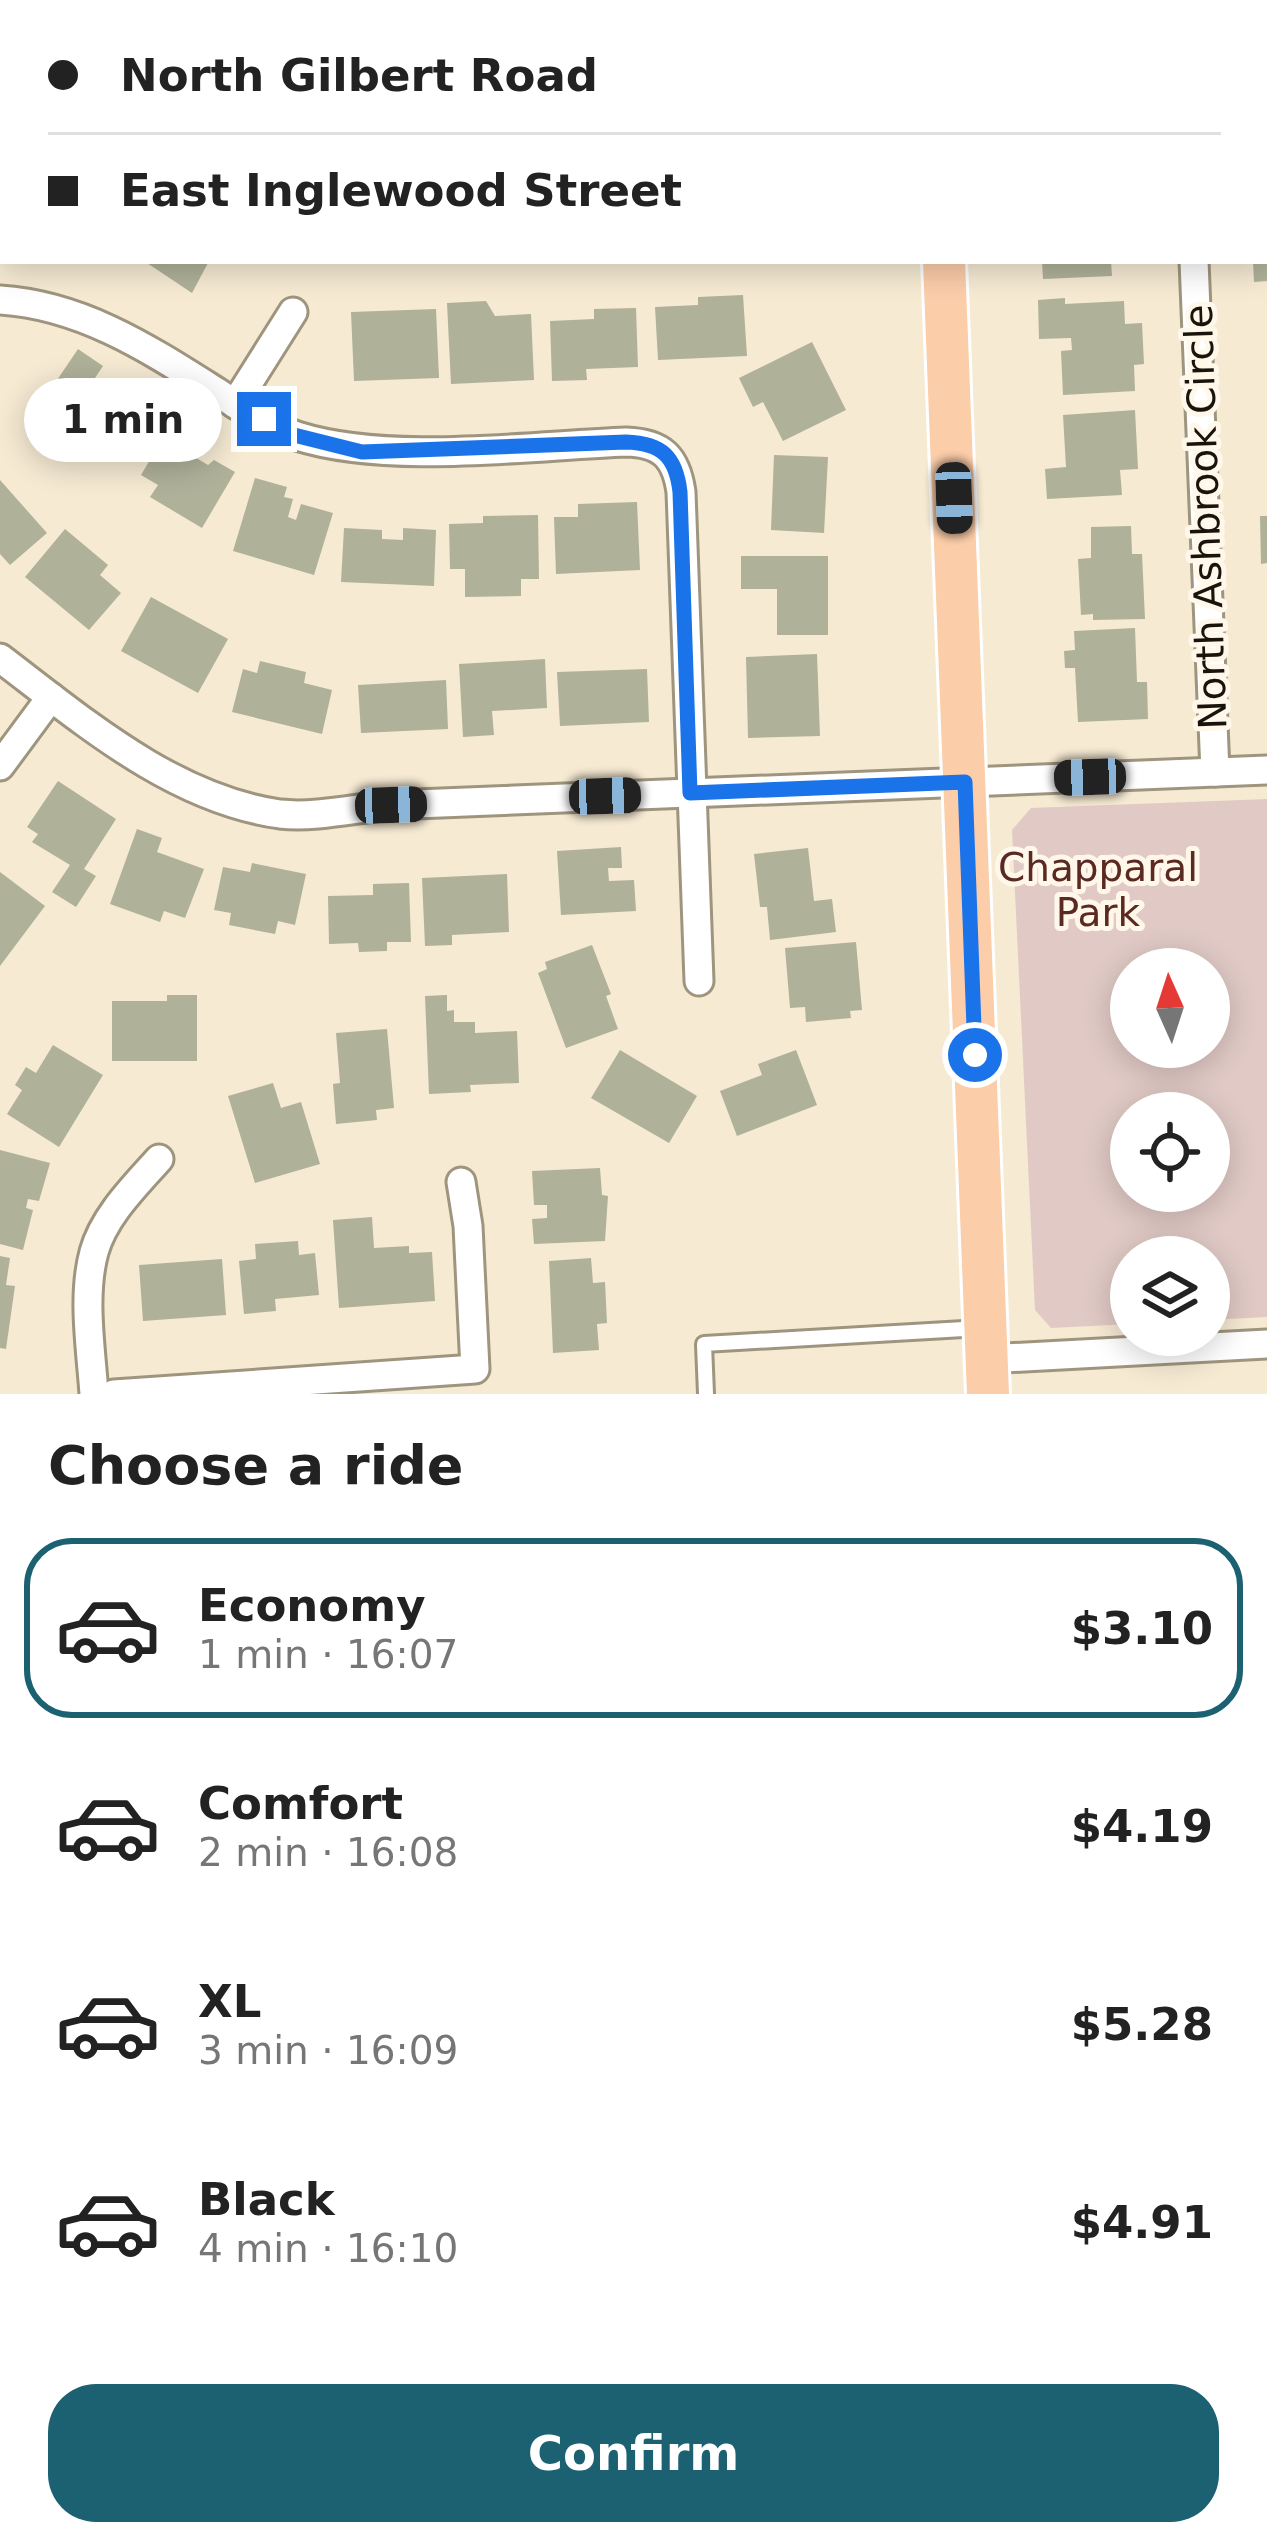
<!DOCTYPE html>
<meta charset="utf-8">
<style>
:root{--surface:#fff;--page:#f6f6f6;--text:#222;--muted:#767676;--line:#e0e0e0;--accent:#1c6172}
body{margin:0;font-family:"DejaVu Sans",sans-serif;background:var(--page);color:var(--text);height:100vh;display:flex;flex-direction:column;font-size:45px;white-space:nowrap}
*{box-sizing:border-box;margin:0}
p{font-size:39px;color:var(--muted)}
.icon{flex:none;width:66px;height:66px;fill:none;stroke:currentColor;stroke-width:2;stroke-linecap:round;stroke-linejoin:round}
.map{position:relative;height:1394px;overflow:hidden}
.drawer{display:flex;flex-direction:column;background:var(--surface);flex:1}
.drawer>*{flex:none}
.top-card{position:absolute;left:0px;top:0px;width:1269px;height:264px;box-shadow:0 6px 30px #0003;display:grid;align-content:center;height:264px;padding:0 48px;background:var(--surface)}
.needle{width:78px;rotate:357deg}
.fabs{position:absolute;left:1110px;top:948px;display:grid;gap:24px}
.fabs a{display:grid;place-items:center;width:120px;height:120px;border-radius:50%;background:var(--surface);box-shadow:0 6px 30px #0003;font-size:60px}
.end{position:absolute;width:54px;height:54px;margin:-27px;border:15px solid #1a73e8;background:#fff;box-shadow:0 0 0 6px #fff}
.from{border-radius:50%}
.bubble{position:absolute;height:84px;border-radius:42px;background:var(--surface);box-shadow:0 6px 30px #0003;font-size:39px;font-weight:800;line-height:84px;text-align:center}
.car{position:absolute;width:36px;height:72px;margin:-36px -18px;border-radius:15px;box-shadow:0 0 9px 3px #0007;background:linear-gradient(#222 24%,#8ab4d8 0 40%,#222 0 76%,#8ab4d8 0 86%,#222 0)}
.top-card b{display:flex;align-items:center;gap:42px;height:114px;font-size:45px}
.top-card b+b{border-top:3px solid var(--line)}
.top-card i{width:30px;height:30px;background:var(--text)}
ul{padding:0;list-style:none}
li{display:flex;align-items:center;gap:36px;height:180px;margin:0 24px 18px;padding:0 24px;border:6px solid transparent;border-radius:48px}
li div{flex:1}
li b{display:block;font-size:45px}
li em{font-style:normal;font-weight:800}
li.current{border-color:var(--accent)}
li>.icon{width:108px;height:108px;stroke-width:1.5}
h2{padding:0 48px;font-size:54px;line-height:144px}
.primary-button{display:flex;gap:24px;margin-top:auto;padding:24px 48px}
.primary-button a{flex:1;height:138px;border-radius:48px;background:var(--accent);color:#fff;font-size:48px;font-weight:800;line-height:138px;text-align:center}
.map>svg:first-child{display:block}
.green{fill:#e1cac6;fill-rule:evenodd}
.building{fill:#afb199}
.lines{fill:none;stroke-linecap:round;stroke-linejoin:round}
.service-casing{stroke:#9f957f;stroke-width:20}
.minor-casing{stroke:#9f957f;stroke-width:33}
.primary-casing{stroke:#fff;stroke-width:48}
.service{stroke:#fff;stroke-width:14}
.minor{stroke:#fff;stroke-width:27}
.primary{stroke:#fbcda9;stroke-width:42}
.route{stroke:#1a73e8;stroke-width:15}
.labels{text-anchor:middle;stroke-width:10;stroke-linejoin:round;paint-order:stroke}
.street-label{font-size:39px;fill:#18140c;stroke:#fff8ea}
.park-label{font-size:39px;fill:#592922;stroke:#fff8ea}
</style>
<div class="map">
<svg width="1267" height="1394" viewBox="0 0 1267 1394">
<rect width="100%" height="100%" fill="#f6ead3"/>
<path class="green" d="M 1267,799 L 1267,1317 L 1209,1320 L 1209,1257 L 1131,1257 L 1131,1324 L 1051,1328 L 1035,1310 L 1012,830 L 1031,808 ZM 1131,969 L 1209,969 L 1209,1047 L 1131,1047 ZM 1131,1113 L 1209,1113 L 1209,1191 L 1131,1191 Z"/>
<g class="building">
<path d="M 144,261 L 209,261 L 192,293 Z"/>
<path d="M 1042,261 L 1111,261 L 1112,276 L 1043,279 Z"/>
<path d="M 1253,261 L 1267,261 L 1267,281 L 1254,282 Z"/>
<path d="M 743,295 L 747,356 L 658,360 L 655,307 L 698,305 L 698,297 Z"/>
<path d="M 1065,298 L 1065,304 L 1124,301 L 1125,324 L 1142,323 L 1144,364 L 1134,365 L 1135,391 L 1063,395 L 1061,351 L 1072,350 L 1071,338 L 1039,339 L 1038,300 Z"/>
<path d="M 486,301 L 495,316 L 531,314 L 534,380 L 451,384 L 447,303 Z"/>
<path d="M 636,308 L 638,367 L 586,369 L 587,380 L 552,381 L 550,321 L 594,319 L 594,309 Z"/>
<path d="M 436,309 L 439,378 L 354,381 L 351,312 Z"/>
<path d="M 812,342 L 846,410 L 783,441 L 763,402 L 753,407 L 739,378 Z"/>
<path d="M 78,349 L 103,366 L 95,378 L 153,413 L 130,446 L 49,392 Z"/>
<path d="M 1135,410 L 1138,469 L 1120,470 L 1122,495 L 1047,499 L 1045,469 L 1066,467 L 1063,415 Z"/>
<path d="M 163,438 L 208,465 L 214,460 L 235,472 L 202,528 L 150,497 L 158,485 L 141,475 Z"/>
<path d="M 774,455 L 828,457 L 824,533 L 771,530 Z"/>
<path d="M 255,478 L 287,487 L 284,497 L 293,499 L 288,517 L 296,520 L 301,504 L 333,513 L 314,575 L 233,551 Z"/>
<path d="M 0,480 L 47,533 L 10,565 L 0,554 Z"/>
<path d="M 637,502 L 640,570 L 556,574 L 554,517 L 578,517 L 578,504 Z"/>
<path d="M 538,515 L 539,579 L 521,579 L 521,596 L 465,597 L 465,569 L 450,569 L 449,524 L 483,523 L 483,516 Z"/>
<path d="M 1260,516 L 1267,516 L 1267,563 L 1261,564 Z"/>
<path d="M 1131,526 L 1132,554 L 1142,554 L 1145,619 L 1093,620 L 1093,614 L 1081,615 L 1078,559 L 1091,558 L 1091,527 Z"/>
<path d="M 344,528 L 382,530 L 382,539 L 403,540 L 403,528 L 436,530 L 434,586 L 341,582 Z"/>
<path d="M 65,529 L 108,565 L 100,575 L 121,593 L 89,630 L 25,577 Z"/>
<path d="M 741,556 L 828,556 L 828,635 L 777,635 L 777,589 L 741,589 Z"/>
<path d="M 151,597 L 228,639 L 198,693 L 121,651 Z"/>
<path d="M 1135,628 L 1137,682 L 1147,682 L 1148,719 L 1078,722 L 1075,668 L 1065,668 L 1064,651 L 1075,650 L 1074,631 Z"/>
<path d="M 817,654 L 820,736 L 748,738 L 746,657 Z"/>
<path d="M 545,659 L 547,708 L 492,711 L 494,735 L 463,737 L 459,664 Z"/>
<path d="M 260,661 L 306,672 L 304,683 L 332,690 L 322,734 L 232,712 L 243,669 L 257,673 Z"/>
<path d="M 647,669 L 649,722 L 560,726 L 557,672 Z"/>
<path d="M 446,680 L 448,729 L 361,733 L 358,685 Z"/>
<path d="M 58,781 L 116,819 L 84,869 L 96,876 L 76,907 L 52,892 L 70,865 L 32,842 L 38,834 L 27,827 Z"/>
<path d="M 137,829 L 162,838 L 157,852 L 204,869 L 185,918 L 164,911 L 160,922 L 110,904 Z"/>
<path d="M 621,847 L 622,868 L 608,868 L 609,881 L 634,880 L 636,911 L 561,915 L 557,851 Z"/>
<path d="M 808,848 L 814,901 L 832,899 L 836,932 L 770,940 L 767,907 L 760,907 L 754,854 Z"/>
<path d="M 252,863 L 306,874 L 295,925 L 278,921 L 275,934 L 229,925 L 231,913 L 214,910 L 223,867 L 250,872 Z"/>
<path d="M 0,872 L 45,906 L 0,966 Z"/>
<path d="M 507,874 L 509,932 L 452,935 L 452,945 L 425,946 L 422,878 Z"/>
<path d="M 409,883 L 411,942 L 387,942 L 387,951 L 359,952 L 358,943 L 329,944 L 328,896 L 373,895 L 373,884 Z"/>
<path d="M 856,942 L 862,1010 L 850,1011 L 851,1018 L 806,1022 L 805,1007 L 790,1008 L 785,948 Z"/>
<path d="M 592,945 L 611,994 L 606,996 L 618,1029 L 566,1048 L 538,973 L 547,969 L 545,962 Z"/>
<path d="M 167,995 L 197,995 L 197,1061 L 112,1061 L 112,1001 L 167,1001 Z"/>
<path d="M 447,995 L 447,1011 L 454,1010 L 454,1022 L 475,1022 L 475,1033 L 517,1031 L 519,1083 L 470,1085 L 471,1092 L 429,1094 L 425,996 Z"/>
<path d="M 387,1029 L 394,1108 L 376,1110 L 377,1120 L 336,1124 L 333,1084 L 340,1083 L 336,1033 Z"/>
<path d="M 53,1045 L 103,1075 L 59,1147 L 7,1114 L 22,1090 L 15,1085 L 26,1067 L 36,1073 Z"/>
<path d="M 620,1050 L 697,1096 L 669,1143 L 591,1098 Z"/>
<path d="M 796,1050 L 817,1105 L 737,1136 L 720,1091 L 762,1075 L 758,1064 Z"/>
<path d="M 273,1083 L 281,1108 L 301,1102 L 320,1164 L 255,1183 L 228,1096 Z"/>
<path d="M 0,1150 L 50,1163 L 39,1201 L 28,1199 L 26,1208 L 33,1210 L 23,1250 L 0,1244 Z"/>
<path d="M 600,1168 L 602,1195 L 608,1196 L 605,1241 L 534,1244 L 532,1219 L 547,1218 L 547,1205 L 534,1205 L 532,1171 Z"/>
<path d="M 372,1217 L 374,1248 L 409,1246 L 409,1253 L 432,1252 L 435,1301 L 339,1308 L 333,1220 Z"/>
<path d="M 298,1241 L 299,1255 L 315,1253 L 319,1295 L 275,1299 L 276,1311 L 244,1314 L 239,1261 L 256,1259 L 255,1244 Z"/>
<path d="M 0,1256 L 10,1258 L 6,1285 L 15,1286 L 6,1349 L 0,1348 Z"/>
<path d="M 591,1258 L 593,1283 L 605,1282 L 607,1323 L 597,1324 L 599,1350 L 553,1353 L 549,1261 Z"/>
<path d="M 222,1259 L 226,1315 L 143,1321 L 139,1265 Z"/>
</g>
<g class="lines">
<g class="service-casing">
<path id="service" d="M 706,1394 L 704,1344 L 981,1328"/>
</g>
<g class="minor-casing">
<g id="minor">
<path d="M 1194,261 L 1215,772"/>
<path d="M 0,300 C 82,305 149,349 217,392 C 241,408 270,427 297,436 C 389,465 528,446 626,442 C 662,443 676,457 681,492 L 699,981"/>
<path d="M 235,404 L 293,312"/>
<path d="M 0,658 C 83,721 173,799 280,814 C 315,818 357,808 391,805 L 1267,770"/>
<path d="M 0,766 L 51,697"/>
<path d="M 987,1359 L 1267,1344"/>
<path d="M 94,1394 C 91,1349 82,1296 94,1252 C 104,1216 135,1186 159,1159"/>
<path d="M 114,1394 L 475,1369 L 468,1226 L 461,1182"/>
</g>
</g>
<g class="primary-casing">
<g id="primary">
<path d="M 934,0 L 934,3"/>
<path d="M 944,261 L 988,1394"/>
</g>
</g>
<use href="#service" class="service"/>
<use href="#minor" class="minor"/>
<use href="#primary" class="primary"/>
</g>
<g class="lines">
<path class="route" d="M 264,419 L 294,435 L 362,452 L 626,442 C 662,443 676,457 680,492 L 690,793 L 965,782 L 975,1055"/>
</g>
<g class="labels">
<g class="street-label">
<text transform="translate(1205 517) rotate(-92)" y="14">North Ashbrook Circle</text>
</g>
<g class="park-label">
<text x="1098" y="881">Chapparal<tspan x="1098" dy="45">Park</tspan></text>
</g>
</g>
</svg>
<div class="fabs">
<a><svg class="needle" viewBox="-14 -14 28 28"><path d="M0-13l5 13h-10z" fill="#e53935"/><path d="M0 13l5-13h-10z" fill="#767676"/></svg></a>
<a><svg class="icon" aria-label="locate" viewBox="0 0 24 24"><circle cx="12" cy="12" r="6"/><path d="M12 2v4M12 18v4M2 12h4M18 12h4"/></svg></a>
<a><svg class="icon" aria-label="layers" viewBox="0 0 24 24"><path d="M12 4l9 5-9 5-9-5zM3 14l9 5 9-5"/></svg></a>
</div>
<i class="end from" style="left:975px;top:1055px"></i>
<i class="end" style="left:264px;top:419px"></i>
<div class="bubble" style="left:24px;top:378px;width:198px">1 min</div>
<i class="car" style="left:954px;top:498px;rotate:178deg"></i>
<i class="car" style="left:1090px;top:777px;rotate:268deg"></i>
<i class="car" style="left:605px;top:796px;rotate:88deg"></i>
<i class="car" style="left:391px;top:805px;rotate:88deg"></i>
<div class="top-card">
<b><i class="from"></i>North Gilbert Road</b>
<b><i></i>East Inglewood Street</b>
</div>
</div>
<section class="drawer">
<h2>Choose a ride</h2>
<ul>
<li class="current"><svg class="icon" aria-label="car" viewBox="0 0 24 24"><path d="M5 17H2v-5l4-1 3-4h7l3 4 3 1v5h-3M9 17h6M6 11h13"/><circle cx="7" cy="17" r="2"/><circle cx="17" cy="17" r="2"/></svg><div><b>Economy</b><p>1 min · 16:07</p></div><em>$3.10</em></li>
<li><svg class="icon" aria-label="car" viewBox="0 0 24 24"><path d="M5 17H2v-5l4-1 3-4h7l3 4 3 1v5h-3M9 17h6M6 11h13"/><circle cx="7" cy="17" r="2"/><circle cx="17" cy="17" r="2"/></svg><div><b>Comfort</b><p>2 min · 16:08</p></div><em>$4.19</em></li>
<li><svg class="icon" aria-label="car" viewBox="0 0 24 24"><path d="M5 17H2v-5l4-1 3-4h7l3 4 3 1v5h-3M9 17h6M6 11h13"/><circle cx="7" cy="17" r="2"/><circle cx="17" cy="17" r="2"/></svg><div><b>XL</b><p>3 min · 16:09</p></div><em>$5.28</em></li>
<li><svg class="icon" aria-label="car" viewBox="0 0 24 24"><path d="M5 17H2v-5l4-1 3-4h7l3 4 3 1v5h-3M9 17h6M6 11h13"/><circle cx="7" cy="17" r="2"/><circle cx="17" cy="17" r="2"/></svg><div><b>Black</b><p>4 min · 16:10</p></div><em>$4.91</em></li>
</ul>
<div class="primary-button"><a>Confirm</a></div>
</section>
